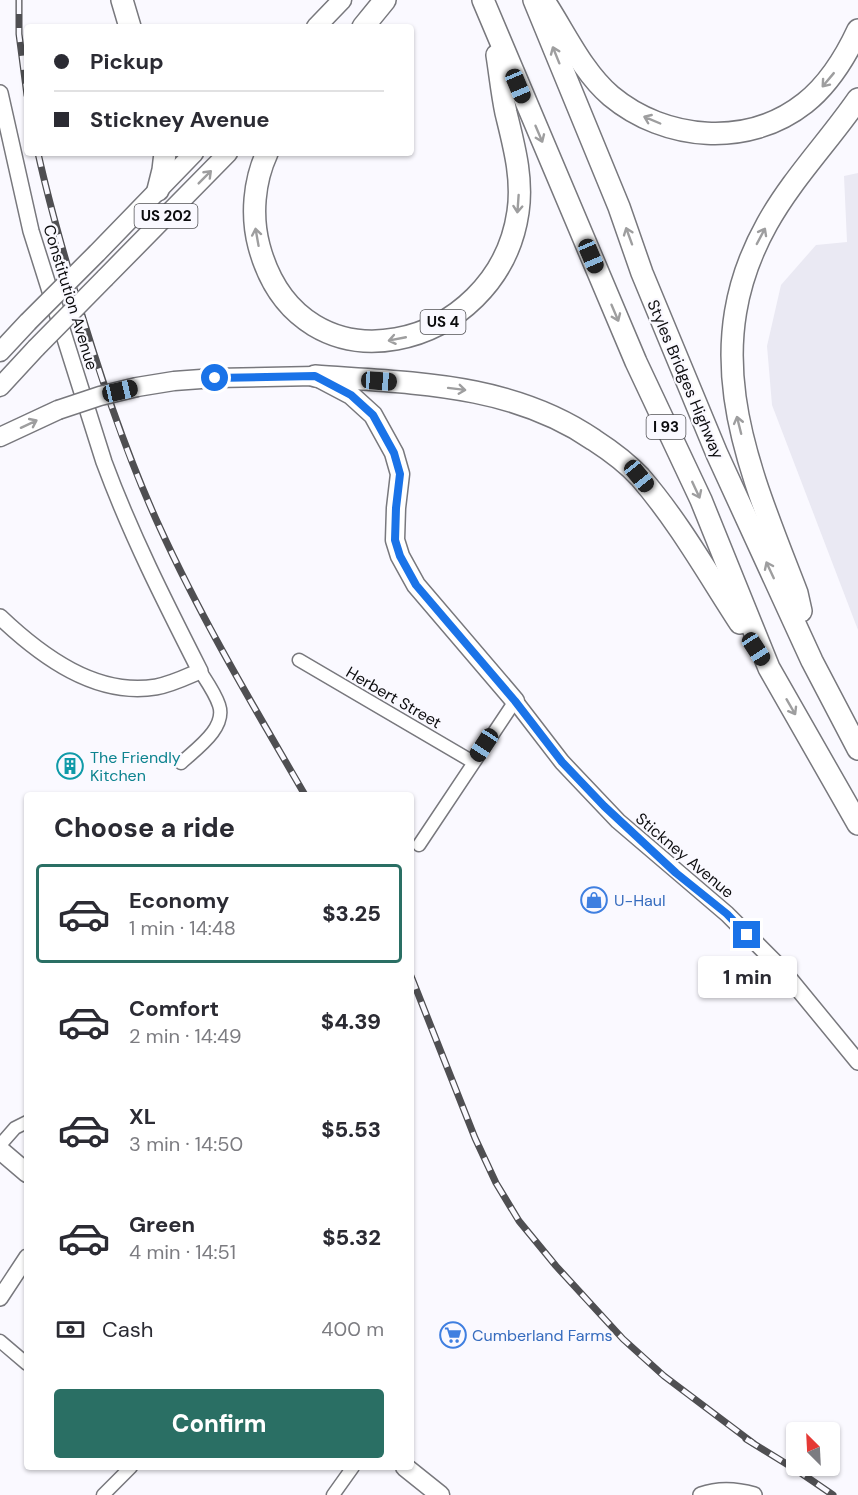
<!DOCTYPE html>
<meta charset="utf-8">
<style>
:root{--surface:#fff;--page:#f2f2f3;--text:#2b2b33;--muted:#7c7c81;--line:#e1e1e2;--accent:#2a6f64}
body{margin:0;font-family:"DM Sans",sans-serif;background:var(--page);color:var(--text);height:100vh;display:flex;flex-direction:column;font-size:22px;white-space:nowrap}
*{box-sizing:border-box;margin:0}
p{font-size:20px;color:var(--muted)}
.icon{flex:none;width:33px;height:33px;fill:none;stroke:currentColor;stroke-width:2;stroke-linecap:round;stroke-linejoin:round}
.map{position:relative;flex:1;overflow:hidden}
.side{position:absolute;left:24px;top:792px;width:390px;height:678px;display:flex;flex-direction:column;background:var(--surface);border-radius:6px;box-shadow:0 2px 4px #0004}
.side>*{flex:none}
.guide{position:absolute;left:24px;top:24px;width:390px;height:132px;border-radius:6px;box-shadow:0 2px 4px #0004;display:grid;align-content:center;height:132px;padding:0 30px;background:var(--surface)}
.needle{width:39px;rotate:336deg}
.tools{position:absolute;left:786px;top:1422px;display:grid;gap:12px}
.tools a{display:grid;place-items:center;width:54px;height:54px;border-radius:6px;background:var(--surface);box-shadow:0 2px 4px #0004;font-size:30px}
.end{position:absolute;width:27px;height:27px;margin:-14px;border:8px solid #1a73e8;background:#fff;box-shadow:0 0 0 3px #fff}
.from{border-radius:50%}
.bubble{position:absolute;height:42px;border-radius:6px;background:var(--surface);box-shadow:0 2px 4px #0004;font-size:20px;font-weight:800;line-height:42px;text-align:center}
.car{position:absolute;width:18px;height:36px;margin:-18px -9px;border-radius:8px;box-shadow:0 0 4px 2px #0007;background:linear-gradient(#222 24%,#8ab4d8 0 40%,#222 0 76%,#8ab4d8 0 86%,#222 0)}
.guide b{display:flex;align-items:center;gap:21px;height:57px;font-size:22px}
.guide b+b{border-top:2px solid var(--line)}
.guide i{width:15px;height:15px;background:var(--text)}
ul{padding:0;list-style:none}
li{display:flex;align-items:center;gap:18px;height:99px;margin:0 12px 9px;padding:0 18px;border:3px solid transparent;border-radius:6px}
li div{flex:1}
li b{display:block;font-size:22px}
li em{font-style:normal;font-weight:800}
li.current{border-color:var(--accent)}
li>.icon{width:54px;height:54px;stroke-width:1.5}
h2{padding:0 30px;font-size:27px;line-height:72px}
.pay{display:flex;align-items:center;gap:15px;height:66px;padding:0 30px;font-size:22px}
.pay p{margin-inline-start:auto}
.action{display:flex;gap:12px;margin-top:auto;padding:12px 30px}
.action a{flex:1;height:69px;border-radius:6px;background:var(--accent);color:#fff;font-size:24px;font-weight:800;line-height:69px;text-align:center}
.map>svg:first-child{display:block}
.built{fill:#eae9f3}
.lines{fill:none;stroke-linecap:round;stroke-linejoin:round}
.minor-casing{stroke:#78787d;stroke-width:15}
.tertiary-casing{stroke:#78787d;stroke-width:18}
.primary-casing{stroke:#78787d;stroke-width:21}
.motorway-casing{stroke:#78787d;stroke-width:24}
.minor{stroke:#fff;stroke-width:12}
.tertiary{stroke:#fff;stroke-width:15}
.primary{stroke:#fff;stroke-width:18}
.motorway{stroke:#fff;stroke-width:21}
.rail-casing{stroke:#4f4f52;stroke-width:7}
.rail{stroke:#faf9ff;stroke-width:4.5;stroke-dasharray:14;stroke-linecap:butt}
.primary-bridge-casing{stroke:#78787d;stroke-width:21;stroke-linecap:butt}
.primary-bridge{stroke:#fff;stroke-width:18}
.oneway{stroke:#9e9e9f}
.route{stroke:#1a73e8;stroke-width:8}
.labels{text-anchor:middle;stroke-width:4.5;stroke-linejoin:round;paint-order:stroke}
.shield{fill:#faf9ff;stroke:#535356;stroke-width:1.5}
.shield-label{font-size:15px;font-weight:bold;fill:#0c0c0e}
.street-label{font-size:16px;fill:#0c0c0e;stroke:#faf9ff}
.culture-label{font-size:16px;fill:#0d838f;stroke:#faf9ff;text-anchor:start}
.shop-label{font-size:16px;fill:#366cbe;stroke:#faf9ff;text-anchor:start}
</style>
<div class="map">
<svg width="858" height="1495" viewBox="0 0 858 1495">
<rect width="100%" height="100%" fill="#faf9ff"/>
<path class="built" d="M 858,173 L 858,630 L 772,405 L 767,346 L 781,285 L 816,245 L 847,242 L 844,176 Z"/>
<g class="lines">
<g class="minor-casing">
<g id="minor">
<path d="M 299,660 L 473,762"/>
<path d="M 181,763 C 196,749 227,728 219,705 C 215,693 207,682 200,671"/>
<path d="M 419,845 L 515,701"/>
<path d="M 0,1145 L 15,1128 L 27,1122"/>
<path d="M 0,1341 L 27,1364"/>
<path d="M 103,1495 L 131,1467"/>
<path d="M 333,1495 L 353,1467"/>
</g>
</g>
<g class="tertiary-casing">
<g id="tertiary">
<path d="M 0,93 L 31,231 L 104,462 C 131,535 165,602 200,671 C 186,677 172,684 156,687 C 96,697 41,656 0,617"/>
<path d="M 515,701 L 562,762 L 618,821 L 727,914 L 780,967 L 858,1062"/>
<path d="M 0,1298 L 27,1257"/>
<path d="M 701,1495 C 718,1489 737,1490 754,1495"/>
</g>
</g>
<g class="primary-casing">
<g id="primary">
<path d="M 316,27 L 342,0"/>
<path d="M 97,253 L 194,153"/>
<path d="M 105,278 L 228,153"/>
<path d="M 0,352 L 28,322"/>
<path d="M 0,387 L 36,348"/>
<path d="M 137,387 L 174,381 L 215,378 L 315,376 L 351,395 L 373,415 L 394,453 L 400,474 L 396,508 L 395,540 L 400,556 L 416,585 L 515,701"/>
<path d="M 0,437 L 58,410"/>
<path d="M 0,1150 L 27,1173"/>
<path d="M 405,1467 L 440,1495"/>
</g>
</g>
<g class="motorway-casing">
<g id="motorway">
<path d="M 122,0 L 130,27"/>
<path d="M 483,0 L 636,362 L 701,500 L 769,668 L 858,824"/>
<path d="M 534,0 L 619,207 L 642,273 L 717,454 L 812,661 L 858,749"/>
<path d="M 548,7 C 567,37 584,73 611,96 C 665,141 748,148 805,103 C 829,84 845,58 858,30"/>
<path d="M 363,27 L 385,0"/>
<path d="M 267,153 C 254,181 251,216 259,246 C 300,400 498,351 518,212 C 523,178 514,146 506,113 C 502,94 500,74 497,55"/>
<path d="M 158,190 L 163,170 L 165,153"/>
<path d="M 315,376 C 412,383 511,383 594,440 C 611,451 627,463 640,477 C 679,522 708,574 740,623"/>
<path d="M 801,611 L 797,593 C 749,468 695,353 767,224 C 792,179 829,141 858,99"/>
</g>
</g>
<use href="#minor" class="minor"/>
<use href="#tertiary" class="tertiary"/>
<use href="#primary" class="primary"/>
<use href="#motorway" class="motorway"/>
<g class="rail-casing">
<g id="rail">
<path d="M 19,0 L 19,34 L 27,95"/>
<path d="M 38,153 C 48,198 60,241 73,285 C 97,367 124,450 160,528 C 202,620 254,707 305,795"/>
<path d="M 411,976 L 475,1138 L 496,1183 L 519,1221 L 556,1266 L 623,1339 L 664,1376 L 753,1443"/>
<path d="M 746,1439 L 798,1471 L 833,1495"/>
</g>
</g>
<use href="#rail" class="rail"/>
<g class="primary-bridge-casing">
<g id="primary-bridge">
<path d="M 28,322 L 97,253"/>
<path d="M 36,348 L 105,278"/>
<path d="M 58,410 L 100,396 L 137,387"/>
</g>
</g>
<use href="#primary-bridge" class="primary-bridge"/>
</g>
<defs><path id="oneway-shaft" d="M-6 0H5M1.5-3L5.5 0L1.5 3" fill="none" stroke-width="1.6" stroke-linecap="round" stroke-linejoin="round" transform="scale(1.5)"/></defs>
<g class="oneway">
<use href="#oneway-shaft" transform="translate(556 55) rotate(-112)"/>
<use href="#oneway-shaft" transform="translate(828 80) rotate(130)"/>
<use href="#oneway-shaft" transform="translate(652 120) rotate(-157)"/>
<use href="#oneway-shaft" transform="translate(539 134) rotate(67)"/>
<use href="#oneway-shaft" transform="translate(205 177) rotate(-45)"/>
<use href="#oneway-shaft" transform="translate(518 204) rotate(94)"/>
<use href="#oneway-shaft" transform="translate(629 236) rotate(-110)"/>
<use href="#oneway-shaft" transform="translate(761 236) rotate(-62)"/>
<use href="#oneway-shaft" transform="translate(257 237) rotate(-100)"/>
<use href="#oneway-shaft" transform="translate(615 313) rotate(67)"/>
<use href="#oneway-shaft" transform="translate(397 339) rotate(169)"/>
<use href="#oneway-shaft" transform="translate(457 389) rotate(7)"/>
<use href="#oneway-shaft" transform="translate(29 424) rotate(-25)"/>
<use href="#oneway-shaft" transform="translate(739 425) rotate(-104)"/>
<use href="#oneway-shaft" transform="translate(696 490) rotate(65)"/>
<use href="#oneway-shaft" transform="translate(770 570) rotate(-115)"/>
<use href="#oneway-shaft" transform="translate(791 707) rotate(60)"/>
</g>
<g class="lines">
<path class="route" d="M 215,378 L 315,376 L 351,395 L 373,415 L 394,453 L 400,474 L 396,508 L 395,540 L 400,556 L 416,585 L 515,701 L 562,762 L 604,806 L 676,873 L 727,914 L 747,935"/>
</g>
<defs>
<g id="building-ring" transform="scale(1.35)"><circle r="9.5" fill="#faf9ff" stroke="#0f9aa8" stroke-width="1.5"/><path d="M-4-6H4V6H1V3H-1V6H-4ZM-2.5-4.3h1.7v1.8h-1.7ZM.8-4.3h1.7v1.8H.8ZM-2.5-1h1.7V.8h-1.7ZM.8-1h1.7V.8H.8Z" fill="#0f9aa8"/></g>
<g id="shop-ring" transform="scale(1.35)"><circle r="9.5" fill="#faf9ff" stroke="#3f7fe0" stroke-width="1.5"/><path d="M-5-2.5h2.3a2.7 3.5 0 0 1 5.4 0H5L5.5 6h-11ZM-1.5-2.5h3a1.5 2.3 0 0 0-3 0Z" fill="#3f7fe0"/></g>
<g id="supermarket-ring" transform="scale(1.35)"><circle r="9.5" fill="#faf9ff" stroke="#3f7fe0" stroke-width="1.5"/><path d="M-6-5.5h2.5l.6 2H6L4.5 2H-2.5L-4.4-4H-6ZM-1.5 3.2a1.3 1.3 0 1 0 .1 0ZM3 3.2a1.3 1.3 0 1 0 .1 0Z" fill="#3f7fe0"/></g>
</defs>
<g fill-rule="evenodd">
<use href="#building-ring" x="70" y="766"/>
<use href="#shop-ring" x="594" y="900"/>
<use href="#supermarket-ring" x="453" y="1335"/>
</g>
<g class="labels">
<g class="shield">
<rect x="134.5" y="204" width="63" height="24" rx="4.5"/>
<rect x="420.5" y="310" width="45" height="24" rx="4.5"/>
<rect x="646.5" y="415" width="39" height="24" rx="4.5"/>
</g>
<g class="shield-label">
<text x="166" y="221">US 202</text>
<text x="443" y="327">US 4</text>
<text x="666" y="432">I 93</text>
</g>
<g class="street-label">
<text transform="translate(71 297) rotate(73)" y="6">Constitution Avenue</text>
<text transform="translate(686 379) rotate(67)" y="6">Styles Bridges Highway</text>
<text transform="translate(394 697) rotate(30)" y="6">Herbert Street</text>
<text transform="translate(685 855) rotate(40)" y="6">Stickney Avenue</text>
</g>
<g class="culture-label">
<text x="90" y="763">The Friendly<tspan x="90" dy="18">Kitchen</tspan></text>
</g>
<g class="shop-label">
<text x="614" y="906">U-Haul</text>
<text x="472" y="1341">Cumberland Farms</text>
</g>
</g>
</svg>
<div class="tools">
<a><svg class="needle" viewBox="-14 -14 28 28"><path d="M0-13l5 13h-10z" fill="#e53935"/><path d="M0 13l5-13h-10z" fill="#7c7c81"/></svg></a>
</div>
<i class="end from" style="left:215px;top:378px"></i>
<i class="end" style="left:747px;top:935px"></i>
<div class="bubble" style="left:698px;top:956px;width:99px">1 min</div>
<i class="car" style="left:518px;top:86px;rotate:157deg"></i>
<i class="car" style="left:591px;top:256px;rotate:157deg"></i>
<i class="car" style="left:379px;top:381px;rotate:94deg"></i>
<i class="car" style="left:120px;top:391px;rotate:77deg"></i>
<i class="car" style="left:639px;top:476px;rotate:141deg"></i>
<i class="car" style="left:756px;top:649px;rotate:147deg"></i>
<i class="car" style="left:484px;top:745px;rotate:213deg"></i>
<div class="guide">
<b><i class="from"></i>Pickup</b>
<b><i></i>Stickney Avenue</b>
</div>
<section class="side">
<h2>Choose a ride</h2>
<ul>
<li class="current"><svg class="icon" aria-label="car" viewBox="0 0 24 24"><path d="M5 17H2v-5l4-1 3-4h7l3 4 3 1v5h-3M9 17h6M6 11h13"/><circle cx="7" cy="17" r="2"/><circle cx="17" cy="17" r="2"/></svg><div><b>Economy</b><p>1 min · 14:48</p></div><em>$3.25</em></li>
<li><svg class="icon" aria-label="car" viewBox="0 0 24 24"><path d="M5 17H2v-5l4-1 3-4h7l3 4 3 1v5h-3M9 17h6M6 11h13"/><circle cx="7" cy="17" r="2"/><circle cx="17" cy="17" r="2"/></svg><div><b>Comfort</b><p>2 min · 14:49</p></div><em>$4.39</em></li>
<li><svg class="icon" aria-label="car" viewBox="0 0 24 24"><path d="M5 17H2v-5l4-1 3-4h7l3 4 3 1v5h-3M9 17h6M6 11h13"/><circle cx="7" cy="17" r="2"/><circle cx="17" cy="17" r="2"/></svg><div><b>XL</b><p>3 min · 14:50</p></div><em>$5.53</em></li>
<li><svg class="icon" aria-label="car" viewBox="0 0 24 24"><path d="M5 17H2v-5l4-1 3-4h7l3 4 3 1v5h-3M9 17h6M6 11h13"/><circle cx="7" cy="17" r="2"/><circle cx="17" cy="17" r="2"/></svg><div><b>Green</b><p>4 min · 14:51</p></div><em>$5.32</em></li>
</ul>
<div class="pay"><svg class="icon" aria-label="cash" viewBox="0 0 24 24"><path d="M3 7h18v10H3z"/><circle cx="12" cy="12" r="2"/></svg>Cash<p>400 m</p></div>
<div class="action"><a>Confirm</a></div>
</section>
</div>
